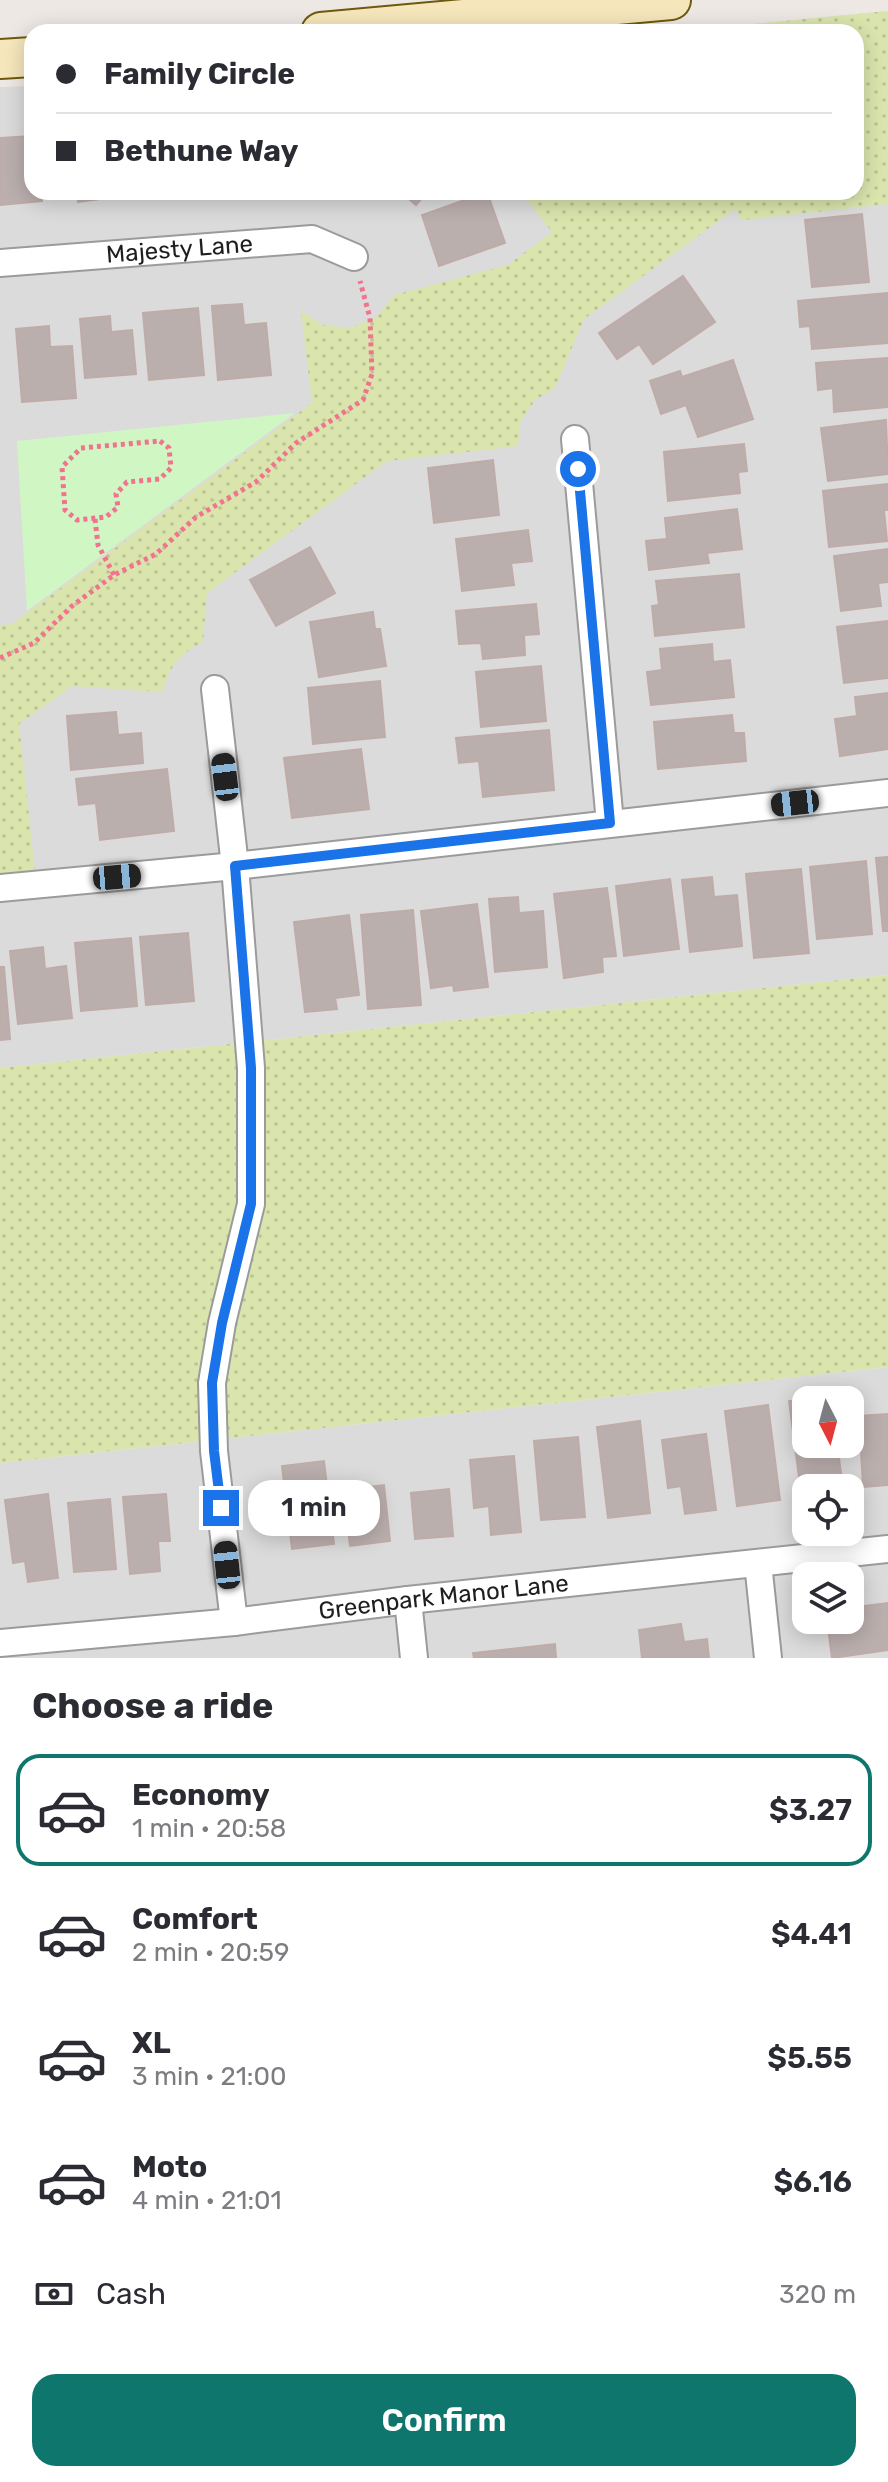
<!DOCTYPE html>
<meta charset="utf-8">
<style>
:root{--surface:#fff;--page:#f2f2f3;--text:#2b2b33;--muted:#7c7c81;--line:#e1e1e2;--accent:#0f766e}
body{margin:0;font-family:Rubik,sans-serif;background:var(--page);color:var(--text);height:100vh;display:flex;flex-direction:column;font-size:30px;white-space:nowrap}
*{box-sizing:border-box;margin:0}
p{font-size:26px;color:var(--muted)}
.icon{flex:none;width:44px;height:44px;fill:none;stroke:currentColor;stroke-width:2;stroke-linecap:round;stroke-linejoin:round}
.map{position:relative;height:1658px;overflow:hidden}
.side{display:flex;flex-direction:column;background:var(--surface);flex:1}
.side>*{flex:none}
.hud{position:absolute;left:24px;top:24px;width:840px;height:176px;border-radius:24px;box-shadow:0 4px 20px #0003;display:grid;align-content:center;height:176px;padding:0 32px;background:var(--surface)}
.needle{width:52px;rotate:174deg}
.fabs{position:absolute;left:792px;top:1386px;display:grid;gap:16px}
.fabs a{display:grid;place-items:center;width:72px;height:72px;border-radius:16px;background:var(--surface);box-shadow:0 4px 20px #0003;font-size:40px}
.end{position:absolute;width:36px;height:36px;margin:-18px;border:10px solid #1a73e8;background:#fff;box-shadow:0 0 0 4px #fff}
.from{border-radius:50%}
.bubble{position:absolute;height:56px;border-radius:24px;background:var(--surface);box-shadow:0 4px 20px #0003;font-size:26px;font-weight:600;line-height:56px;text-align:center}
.car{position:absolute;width:24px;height:48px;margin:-24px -12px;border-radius:10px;box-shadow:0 0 6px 2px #0007;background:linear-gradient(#222 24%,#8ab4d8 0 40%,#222 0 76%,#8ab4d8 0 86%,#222 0)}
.hud b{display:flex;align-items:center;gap:28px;height:76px;font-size:30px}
.hud b+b{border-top:2px solid var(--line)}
.hud i{width:20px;height:20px;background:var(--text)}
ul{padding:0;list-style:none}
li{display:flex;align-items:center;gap:24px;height:112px;margin:0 16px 12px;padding:0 16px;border:4px solid transparent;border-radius:24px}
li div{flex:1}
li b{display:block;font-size:30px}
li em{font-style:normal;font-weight:600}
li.active{border-color:var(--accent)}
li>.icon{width:72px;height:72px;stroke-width:1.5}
h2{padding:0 32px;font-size:36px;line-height:96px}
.pay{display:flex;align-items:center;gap:20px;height:88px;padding:0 32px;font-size:30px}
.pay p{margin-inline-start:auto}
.button{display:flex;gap:16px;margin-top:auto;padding:16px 32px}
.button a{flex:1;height:92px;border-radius:24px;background:var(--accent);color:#fff;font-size:32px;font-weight:600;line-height:92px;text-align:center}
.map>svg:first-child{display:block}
.residential{fill:#dcdbdb;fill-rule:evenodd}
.grass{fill:url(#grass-dots)}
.park{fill:#d0f6c4}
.building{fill:#bbafae;stroke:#bfaba8;stroke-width:2}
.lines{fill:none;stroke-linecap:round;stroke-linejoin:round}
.minor-casing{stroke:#9b9b9b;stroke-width:30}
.secondary-casing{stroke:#6e590c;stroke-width:42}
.path{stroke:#f1738e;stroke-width:5;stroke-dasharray:4 4;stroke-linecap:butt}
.minor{stroke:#fff;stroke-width:26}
.secondary{stroke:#f5e6bb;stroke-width:38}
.route{stroke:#1a73e8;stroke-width:10}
.labels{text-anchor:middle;stroke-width:6;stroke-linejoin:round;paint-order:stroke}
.street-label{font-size:24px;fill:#1e1e1e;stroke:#fff}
</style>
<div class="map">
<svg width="888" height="1658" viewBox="0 0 888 1658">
<defs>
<pattern id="grass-dots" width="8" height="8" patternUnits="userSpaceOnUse" patternTransform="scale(2)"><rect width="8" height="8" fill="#dae5ad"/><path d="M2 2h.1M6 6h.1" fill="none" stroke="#bbc494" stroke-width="1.8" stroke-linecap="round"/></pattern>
</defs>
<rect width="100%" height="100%" fill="#eee8e4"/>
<g class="residential">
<path d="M 888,11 L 888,975 L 0,1068 L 0,87 L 32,86 L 32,192 L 856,192 L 856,32 L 673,32 Z"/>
<path d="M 888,1367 L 888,1658 L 0,1658 L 0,1463 ZM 806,1400 L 850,1400 L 850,1444 L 806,1444 ZM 806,1488 L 850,1488 L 850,1532 L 806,1532 ZM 806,1576 L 850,1576 L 850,1620 L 806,1620 Z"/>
</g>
<g class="grass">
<path d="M 888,11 L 888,204 L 742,220 L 735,209 L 584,319 L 555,388 L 535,400 L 520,423 L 518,446 L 387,461 L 207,593 L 203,642 C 177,655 171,665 162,692 L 72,686 L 19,724 L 35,871 L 0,875 L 0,625 L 12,624 L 312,403 L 301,311 L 323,325 L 350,328 L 377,317 L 394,295 L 508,265 L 552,232 L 521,192 L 856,192 L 856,32 L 673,32 Z"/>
<path d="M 888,975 L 888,1367 L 0,1463 L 0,1068 Z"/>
</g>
<path class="park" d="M 295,413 L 27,611 L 17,441 Z"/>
<g class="building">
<path d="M 32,136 L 32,192 L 42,192 L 42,201 L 0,205 L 0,138 Z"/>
<path d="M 77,192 L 108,192 L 109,198 L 78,202 Z"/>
<path d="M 120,192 L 173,192 L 173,193 L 120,198 Z"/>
<path d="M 401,192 L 427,192 L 416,205 Z"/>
<path d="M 487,192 L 505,243 L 439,266 L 422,215 Z"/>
<path d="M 862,214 L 869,282 L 812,287 L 805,220 Z"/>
<path d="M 683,276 L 715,322 L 653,364 L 639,344 L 617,359 L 599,333 Z"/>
<path d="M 888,293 L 888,343 L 812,349 L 810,326 L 800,327 L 798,301 Z"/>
<path d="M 242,304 L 244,325 L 266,323 L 271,375 L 218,380 L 212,306 Z"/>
<path d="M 198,308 L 204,375 L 149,380 L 143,313 Z"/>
<path d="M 110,316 L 111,332 L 132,330 L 136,374 L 85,378 L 80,319 Z"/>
<path d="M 49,326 L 50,347 L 72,346 L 76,398 L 22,402 L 16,329 Z"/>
<path d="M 888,358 L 888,407 L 834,412 L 833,388 L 818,390 L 816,363 Z"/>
<path d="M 733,360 L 753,419 L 698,437 L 686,405 L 661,414 L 650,381 L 680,371 L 682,377 Z"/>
<path d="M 886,420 L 888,474 L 828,481 L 821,428 Z"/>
<path d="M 744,444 L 747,471 L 738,472 L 740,493 L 668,501 L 664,452 Z"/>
<path d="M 493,460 L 499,515 L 434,523 L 428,468 Z"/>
<path d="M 888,484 L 888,510 L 884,510 L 887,541 L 829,547 L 823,491 Z"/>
<path d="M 737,509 L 742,549 L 707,553 L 709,563 L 649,570 L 646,541 L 667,539 L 665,518 Z"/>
<path d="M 528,530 L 532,561 L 511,563 L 514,585 L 462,591 L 456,539 Z"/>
<path d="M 310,547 L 335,593 L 276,626 L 250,580 Z"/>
<path d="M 888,549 L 888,582 L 878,583 L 881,606 L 841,611 L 834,556 Z"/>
<path d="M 739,574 L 744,627 L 655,636 L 652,606 L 659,605 L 656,581 Z"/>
<path d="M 536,604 L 539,634 L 524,635 L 525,655 L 483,659 L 481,643 L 459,644 L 456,611 Z"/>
<path d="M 373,612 L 375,629 L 380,629 L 386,666 L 319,677 L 310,622 Z"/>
<path d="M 888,621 L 888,678 L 844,683 L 837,627 Z"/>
<path d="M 712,644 L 713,662 L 730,660 L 734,697 L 651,705 L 647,672 L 662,670 L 660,649 Z"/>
<path d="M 541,666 L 546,721 L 481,727 L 476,672 Z"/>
<path d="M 380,681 L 385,737 L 313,744 L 308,688 Z"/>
<path d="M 888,693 L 888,749 L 840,756 L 835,719 L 857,716 L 855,697 Z"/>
<path d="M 116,712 L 118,735 L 141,733 L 143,763 L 71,770 L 67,716 Z"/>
<path d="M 732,715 L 734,733 L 744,733 L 746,761 L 658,769 L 654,722 Z"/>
<path d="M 549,730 L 554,790 L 483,797 L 479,761 L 459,763 L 456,738 Z"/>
<path d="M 361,749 L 369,809 L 292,818 L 284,758 Z"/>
<path d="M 167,769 L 174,831 L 100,840 L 96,803 L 79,805 L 76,779 Z"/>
<path d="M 888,857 L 888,931 L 883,931 L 876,858 Z"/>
<path d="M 866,861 L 872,934 L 817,939 L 810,867 Z"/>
<path d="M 801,869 L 809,953 L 754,958 L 746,874 Z"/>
<path d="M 712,877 L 714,897 L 737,895 L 742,946 L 690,952 L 682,880 Z"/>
<path d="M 670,879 L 679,949 L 624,956 L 616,886 Z"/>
<path d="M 607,888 L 616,956 L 602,957 L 603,972 L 564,978 L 554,894 Z"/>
<path d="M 518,897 L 519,913 L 543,911 L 547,967 L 495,972 L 489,899 Z"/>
<path d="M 477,904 L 488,987 L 454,991 L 453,985 L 431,988 L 421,911 Z"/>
<path d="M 413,910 L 421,1005 L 368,1009 L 361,915 Z"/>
<path d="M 349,915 L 359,995 L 335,998 L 337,1009 L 305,1012 L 294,922 Z"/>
<path d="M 188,933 L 194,1001 L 146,1005 L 140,937 Z"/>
<path d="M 131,938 L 137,1006 L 81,1011 L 75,943 Z"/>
<path d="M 43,947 L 45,969 L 66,966 L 72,1018 L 18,1024 L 10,951 Z"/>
<path d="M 0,967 L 4,967 L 10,1039 L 0,1040 Z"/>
<path d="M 831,1396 L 832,1400 L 806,1400 L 806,1444 L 837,1444 L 843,1488 L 812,1488 L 811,1476 L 799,1477 L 789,1401 Z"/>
<path d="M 768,1405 L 780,1500 L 737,1506 L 725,1411 Z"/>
<path d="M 888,1414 L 888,1485 L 863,1487 L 859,1416 Z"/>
<path d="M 640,1421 L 650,1513 L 608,1518 L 597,1427 Z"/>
<path d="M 706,1434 L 716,1510 L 685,1514 L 681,1486 L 668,1488 L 662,1440 Z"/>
<path d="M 578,1437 L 585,1517 L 541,1520 L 534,1441 Z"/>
<path d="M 514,1456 L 521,1532 L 491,1535 L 489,1506 L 474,1508 L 470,1460 Z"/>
<path d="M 324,1461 L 334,1544 L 292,1549 L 282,1466 Z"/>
<path d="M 384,1485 L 390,1541 L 350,1546 L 344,1490 Z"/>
<path d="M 449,1489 L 453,1536 L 415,1539 L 411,1493 Z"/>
<path d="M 48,1494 L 58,1578 L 28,1582 L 25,1561 L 13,1563 L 5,1500 Z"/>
<path d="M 166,1494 L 170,1541 L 158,1541 L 160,1571 L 130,1574 L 123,1497 Z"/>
<path d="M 110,1499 L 116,1569 L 74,1572 L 68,1503 Z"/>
<path d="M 888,1603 L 888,1650 L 832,1658 L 827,1620 L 850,1620 L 850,1608 Z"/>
<path d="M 681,1624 L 684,1642 L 707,1639 L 709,1658 L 642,1658 L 639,1630 Z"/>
<path d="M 555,1644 L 556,1658 L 474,1658 L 473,1653 Z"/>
</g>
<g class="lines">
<g class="minor-casing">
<g id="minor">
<path id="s1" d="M 0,263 L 312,239 L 354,257"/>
<path d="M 575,439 L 610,823"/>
<path d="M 215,689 L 235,866 L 251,1068 L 251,1204 L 222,1323 L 212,1383 L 214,1451 L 234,1622"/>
<path d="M 0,888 L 235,866 L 888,793"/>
<path d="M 758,1563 L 768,1658"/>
<path d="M 408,1600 L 414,1658"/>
<path id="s2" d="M 0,1643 L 234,1622 L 408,1600 L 888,1549"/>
</g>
</g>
<g class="secondary-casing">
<g id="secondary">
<path d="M 321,32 L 671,0"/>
<path d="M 0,59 L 32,57"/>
</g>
</g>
<g class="path">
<path d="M 160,441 L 169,448 L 171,468 L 160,479 L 127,482 L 116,494 L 118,507 L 106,517 L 77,520 L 65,510 L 62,467 L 81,448 Z"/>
<path d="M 95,519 L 98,545 L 114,575"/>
<path d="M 0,658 L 34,643 L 72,606 L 114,575 L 156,554 L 196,517 L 256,482 L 296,443 L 363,400 L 372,374 L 370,318 L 360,281"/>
</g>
<use href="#minor" class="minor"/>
<use href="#secondary" class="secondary"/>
</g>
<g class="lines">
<path class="route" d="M 221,1508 L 214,1451 L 212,1383 L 222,1323 L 251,1204 L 251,1068 L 235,866 L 610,823 L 578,469"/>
</g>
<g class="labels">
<g class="street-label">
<text dy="8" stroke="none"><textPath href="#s1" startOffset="180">Majesty Lane</textPath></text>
<text dy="8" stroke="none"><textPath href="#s2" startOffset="446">Greenpark Manor Lane</textPath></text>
</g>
</g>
</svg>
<div class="fabs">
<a><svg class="needle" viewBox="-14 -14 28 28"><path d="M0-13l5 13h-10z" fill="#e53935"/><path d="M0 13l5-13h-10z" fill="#7c7c81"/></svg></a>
<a><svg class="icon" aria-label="locate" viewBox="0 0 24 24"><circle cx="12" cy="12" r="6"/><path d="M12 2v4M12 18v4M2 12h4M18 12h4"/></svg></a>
<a><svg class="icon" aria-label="layers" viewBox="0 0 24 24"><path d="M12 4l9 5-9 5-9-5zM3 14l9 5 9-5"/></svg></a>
</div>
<i class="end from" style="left:578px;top:469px"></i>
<i class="end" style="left:221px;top:1508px"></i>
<div class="bubble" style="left:248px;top:1480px;width:132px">1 min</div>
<i class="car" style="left:225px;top:777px;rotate:353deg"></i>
<i class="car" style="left:795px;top:803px;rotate:264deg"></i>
<i class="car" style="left:117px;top:877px;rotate:85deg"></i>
<i class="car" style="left:227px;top:1565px;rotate:354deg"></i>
<div class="hud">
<b><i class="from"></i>Family Circle</b>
<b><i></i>Bethune Way</b>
</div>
</div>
<section class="side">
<h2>Choose a ride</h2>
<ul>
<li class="active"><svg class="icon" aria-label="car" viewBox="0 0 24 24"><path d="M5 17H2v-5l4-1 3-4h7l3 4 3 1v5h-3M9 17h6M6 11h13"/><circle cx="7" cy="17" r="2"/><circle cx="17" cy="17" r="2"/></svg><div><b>Economy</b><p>1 min · 20:58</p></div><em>$3.27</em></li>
<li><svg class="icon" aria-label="car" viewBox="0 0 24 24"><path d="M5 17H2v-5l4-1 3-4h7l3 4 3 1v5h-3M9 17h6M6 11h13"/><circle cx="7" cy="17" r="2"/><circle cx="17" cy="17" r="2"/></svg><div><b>Comfort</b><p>2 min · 20:59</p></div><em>$4.41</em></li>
<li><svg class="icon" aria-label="car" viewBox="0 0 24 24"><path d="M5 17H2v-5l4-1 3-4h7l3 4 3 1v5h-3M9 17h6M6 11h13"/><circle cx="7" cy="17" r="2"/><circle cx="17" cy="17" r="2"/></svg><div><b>XL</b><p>3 min · 21:00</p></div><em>$5.55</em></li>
<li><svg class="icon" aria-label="car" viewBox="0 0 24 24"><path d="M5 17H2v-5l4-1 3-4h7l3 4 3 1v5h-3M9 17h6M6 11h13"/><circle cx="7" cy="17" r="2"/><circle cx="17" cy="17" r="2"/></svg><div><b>Moto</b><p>4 min · 21:01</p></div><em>$6.16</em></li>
</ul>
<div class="pay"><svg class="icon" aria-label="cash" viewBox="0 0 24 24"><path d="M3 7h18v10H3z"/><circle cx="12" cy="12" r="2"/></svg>Cash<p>320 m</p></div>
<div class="button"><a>Confirm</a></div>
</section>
